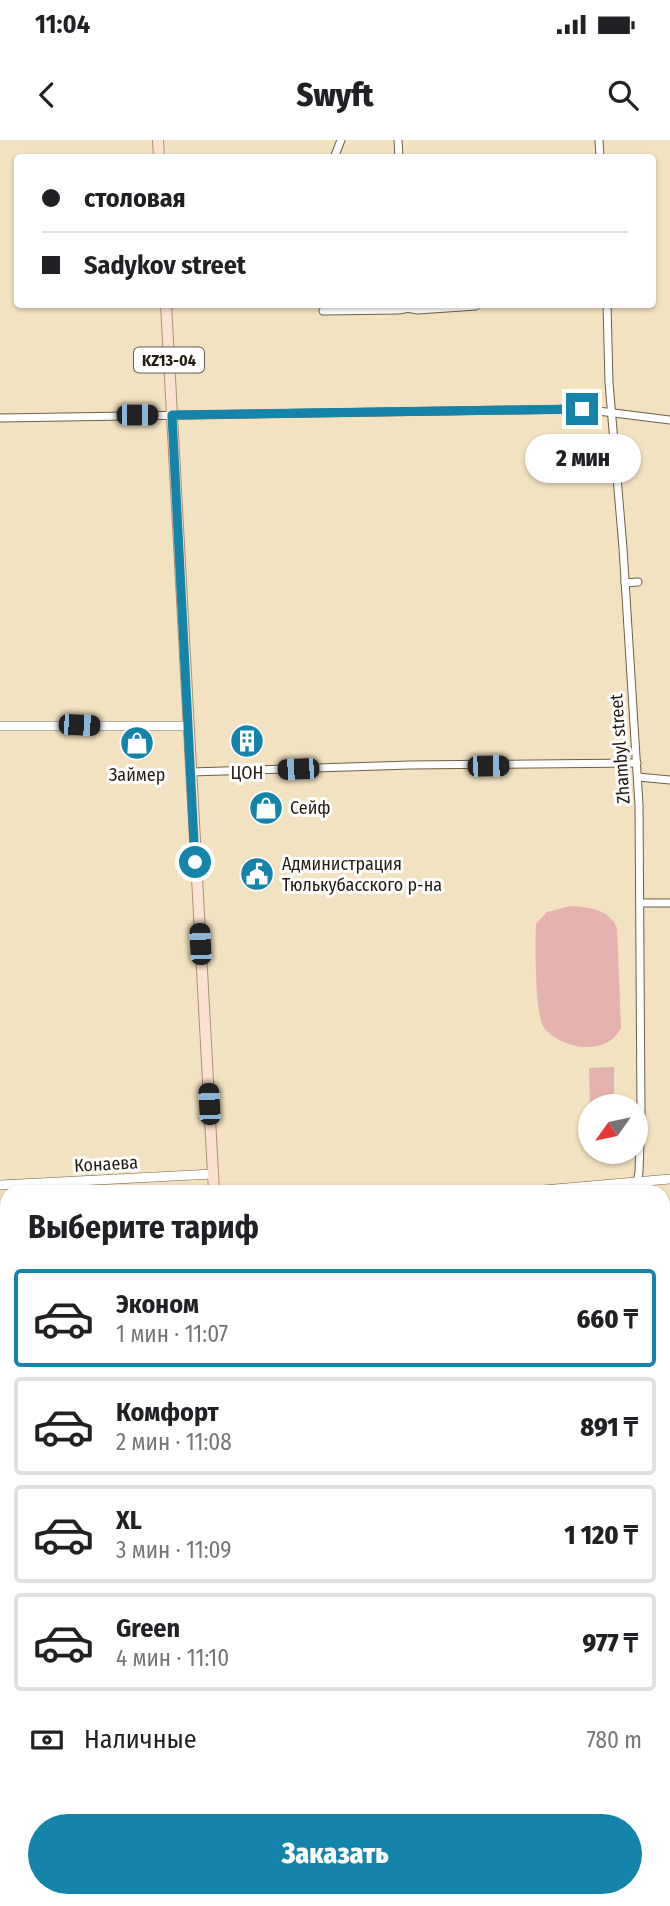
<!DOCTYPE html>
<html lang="ru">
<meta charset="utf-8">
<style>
:root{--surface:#fff;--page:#f2f2f2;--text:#202124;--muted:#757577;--line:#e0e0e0;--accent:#1484ab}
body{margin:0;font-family:"Fira Sans Condensed",sans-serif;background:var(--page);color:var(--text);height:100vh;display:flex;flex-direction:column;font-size:26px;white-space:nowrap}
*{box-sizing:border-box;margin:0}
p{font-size:23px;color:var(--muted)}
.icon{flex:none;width:38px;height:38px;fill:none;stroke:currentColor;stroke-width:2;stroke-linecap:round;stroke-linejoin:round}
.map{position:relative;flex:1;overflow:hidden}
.sheet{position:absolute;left:0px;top:1045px;width:670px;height:723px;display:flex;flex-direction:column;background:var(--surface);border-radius:21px 21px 0 0;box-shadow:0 2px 5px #0004}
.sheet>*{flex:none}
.top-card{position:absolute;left:14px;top:14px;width:642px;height:154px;border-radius:7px;box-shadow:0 2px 5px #0004;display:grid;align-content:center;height:154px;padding:0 28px;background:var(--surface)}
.needle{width:46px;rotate:237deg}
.fabs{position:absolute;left:578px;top:954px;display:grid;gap:14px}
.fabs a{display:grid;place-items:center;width:70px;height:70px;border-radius:50%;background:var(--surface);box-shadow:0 2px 5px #0004;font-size:35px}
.end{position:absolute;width:32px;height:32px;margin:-16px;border:9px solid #1484ab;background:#fff;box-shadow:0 0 0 4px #fff}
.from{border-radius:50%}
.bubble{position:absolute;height:49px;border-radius:24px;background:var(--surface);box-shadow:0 2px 5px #0004;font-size:23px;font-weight:800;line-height:49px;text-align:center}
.car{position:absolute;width:21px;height:42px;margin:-21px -10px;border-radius:9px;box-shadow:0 0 5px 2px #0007;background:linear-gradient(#222 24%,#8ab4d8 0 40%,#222 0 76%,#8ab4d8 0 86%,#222 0)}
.top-card b{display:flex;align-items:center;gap:24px;height:66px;font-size:26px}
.top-card b+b{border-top:2px solid var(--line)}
.top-card i{width:18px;height:18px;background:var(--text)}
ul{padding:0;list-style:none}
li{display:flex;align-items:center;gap:21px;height:98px;margin:0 14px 10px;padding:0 14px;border:4px solid var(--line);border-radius:7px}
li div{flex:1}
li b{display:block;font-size:26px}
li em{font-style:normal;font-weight:800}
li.selected{border-color:var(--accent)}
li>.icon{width:63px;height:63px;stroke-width:1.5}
h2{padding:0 28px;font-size:32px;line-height:84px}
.pay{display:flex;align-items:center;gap:18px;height:77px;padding:0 28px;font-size:26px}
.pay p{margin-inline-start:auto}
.primary-button{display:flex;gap:14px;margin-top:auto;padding:14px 28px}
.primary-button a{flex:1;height:80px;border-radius:42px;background:var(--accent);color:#fff;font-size:28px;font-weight:800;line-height:80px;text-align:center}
.status{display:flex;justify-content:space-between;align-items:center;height:49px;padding:0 35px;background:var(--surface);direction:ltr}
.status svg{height:19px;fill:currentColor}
header{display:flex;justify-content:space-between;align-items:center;height:91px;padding:0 28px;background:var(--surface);font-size:32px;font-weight:800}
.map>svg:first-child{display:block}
.grass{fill:#e5b3ad}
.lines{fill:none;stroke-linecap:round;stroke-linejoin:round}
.river{stroke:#90b58b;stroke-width:14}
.minor-casing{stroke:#6f6042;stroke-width:9}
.tertiary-casing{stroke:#6f6042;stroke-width:10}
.secondary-casing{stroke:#6f6042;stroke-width:11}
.primary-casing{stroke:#ae8f78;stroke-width:12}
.minor{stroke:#fff;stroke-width:7}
.tertiary{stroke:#fff;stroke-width:9}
.secondary{stroke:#fff;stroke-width:10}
.primary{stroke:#fbe1d0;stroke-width:10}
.route{stroke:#1484ab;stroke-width:9}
.labels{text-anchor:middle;stroke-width:6;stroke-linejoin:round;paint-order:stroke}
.shield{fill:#fff;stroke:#645f57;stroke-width:2}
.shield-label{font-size:16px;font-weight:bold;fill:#221b0f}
.street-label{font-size:18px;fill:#221b0f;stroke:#fff}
.poi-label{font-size:18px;fill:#221b0f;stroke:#fff}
</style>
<div class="status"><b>11:04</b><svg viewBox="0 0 49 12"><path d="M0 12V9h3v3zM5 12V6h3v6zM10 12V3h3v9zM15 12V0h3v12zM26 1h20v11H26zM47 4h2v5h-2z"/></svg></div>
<header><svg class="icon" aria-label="back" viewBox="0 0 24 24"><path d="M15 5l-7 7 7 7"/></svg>Swyft<svg class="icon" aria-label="search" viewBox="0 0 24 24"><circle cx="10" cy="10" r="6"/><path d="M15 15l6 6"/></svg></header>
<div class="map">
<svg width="670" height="1766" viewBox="0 0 670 1766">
<rect width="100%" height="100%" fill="#f3e2c0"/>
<g class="grass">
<path d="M 570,766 C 589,767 609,769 617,788 L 621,888 C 615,901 603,906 589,907 C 574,908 549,899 542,884 C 535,866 535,805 536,784 L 547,772 Z"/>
<path d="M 614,927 L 614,966 L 590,966 L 590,971 L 589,928 Z"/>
</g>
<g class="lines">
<g class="river">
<path d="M 663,1632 L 670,1628"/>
<path d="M 602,1766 L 606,1760"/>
</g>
<g class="minor-casing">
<g id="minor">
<path d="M 398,0 L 399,18"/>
<path d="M 599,0 L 600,18"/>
<path d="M 334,18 L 341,0"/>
<path d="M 607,164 L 609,243 L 623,408 L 639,665 L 641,973 L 639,1032 L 635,1052"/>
<path d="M 406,168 L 418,170 L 476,166"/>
<path d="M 323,171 L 398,170 L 405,169 L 409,164"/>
<path d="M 0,278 L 582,269 L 670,280"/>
<path d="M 625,443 L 638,442"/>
<path d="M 191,632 L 410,625 L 637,623"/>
<path d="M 638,637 L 670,640"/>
<path d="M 640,763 L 670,763"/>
<path d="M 0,1239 L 7,1239"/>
<path d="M 663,1478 L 663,1482"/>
<path d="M 663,1710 L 670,1699"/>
<path d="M 663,1731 L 670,1745"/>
<path d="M 491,1766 L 492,1760"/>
<path d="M 580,1766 L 581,1760"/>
<path d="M 668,1766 L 670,1757"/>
</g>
</g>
<g class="tertiary-casing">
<g id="tertiary">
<path d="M 0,586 L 188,586"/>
<path d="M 0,1045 L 213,1034"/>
<path d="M 521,1052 L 670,1039"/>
<path d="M 0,1438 L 7,1437"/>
</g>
</g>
<g class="secondary-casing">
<path id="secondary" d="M 663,1440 L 670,1440"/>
</g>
<g class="primary-casing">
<g id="primary">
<path d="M 158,0 L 159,18"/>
<path d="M 166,164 L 214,1052"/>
<path d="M 234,1766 L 234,1760"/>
</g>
</g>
<use href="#minor" class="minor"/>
<use href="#tertiary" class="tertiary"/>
<use href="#secondary" class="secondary"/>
<use href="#primary" class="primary"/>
</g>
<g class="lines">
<path class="route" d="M 195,722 L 172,275 L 582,269"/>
</g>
<defs>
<g id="building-disc" transform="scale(1.75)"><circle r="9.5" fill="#1484ab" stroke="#fff"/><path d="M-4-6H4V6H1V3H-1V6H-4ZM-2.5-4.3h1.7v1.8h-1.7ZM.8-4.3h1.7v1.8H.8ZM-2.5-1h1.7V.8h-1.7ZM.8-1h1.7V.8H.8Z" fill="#fff"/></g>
<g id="shop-disc" transform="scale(1.75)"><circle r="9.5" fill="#1484ab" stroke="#fff"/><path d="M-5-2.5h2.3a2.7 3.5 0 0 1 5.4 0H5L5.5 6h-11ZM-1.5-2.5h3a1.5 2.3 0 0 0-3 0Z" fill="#fff"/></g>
<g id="civic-disc" transform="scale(1.75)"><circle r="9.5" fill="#1484ab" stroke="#fff"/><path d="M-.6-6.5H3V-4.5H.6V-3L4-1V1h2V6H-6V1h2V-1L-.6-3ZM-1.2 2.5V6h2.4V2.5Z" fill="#fff"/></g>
</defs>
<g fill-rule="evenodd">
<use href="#building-disc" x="247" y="601"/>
<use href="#shop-disc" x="137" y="603"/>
<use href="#shop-disc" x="266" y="668"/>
<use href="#civic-disc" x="257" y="734"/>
</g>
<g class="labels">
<rect class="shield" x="134" y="207.5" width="70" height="25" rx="5"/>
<g class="shield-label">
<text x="169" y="226">KZ13-04</text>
</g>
<g class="street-label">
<text transform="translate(620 609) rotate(-94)" y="6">Zhambyl street</text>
<text transform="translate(106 1024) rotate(-3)" y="6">Конаева</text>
</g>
<g class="poi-label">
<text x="247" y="639">ЦОН</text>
<text x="137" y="641">Займер</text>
<text x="290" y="674" text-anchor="start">Сейф</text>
<text x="282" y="730" text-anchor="start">Администрация<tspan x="282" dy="21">Тюлькубасского р-на</tspan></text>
</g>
</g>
</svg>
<div class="fabs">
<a><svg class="needle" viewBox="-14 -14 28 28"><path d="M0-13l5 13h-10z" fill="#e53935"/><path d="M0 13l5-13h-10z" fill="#757577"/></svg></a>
</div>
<i class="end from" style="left:195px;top:722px"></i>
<i class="end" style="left:582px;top:269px"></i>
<div class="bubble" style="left:525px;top:294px;width:116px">2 мин</div>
<i class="car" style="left:137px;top:275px;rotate:90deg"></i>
<i class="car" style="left:79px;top:585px;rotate:92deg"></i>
<i class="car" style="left:488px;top:626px;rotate:89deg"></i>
<i class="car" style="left:298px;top:629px;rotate:268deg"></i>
<i class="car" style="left:200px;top:804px;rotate:357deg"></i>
<i class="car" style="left:209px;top:964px;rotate:357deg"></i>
<div class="top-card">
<b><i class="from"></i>столовая</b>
<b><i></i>Sadykov street</b>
</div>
<section class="sheet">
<h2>Выберите тариф</h2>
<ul>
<li class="selected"><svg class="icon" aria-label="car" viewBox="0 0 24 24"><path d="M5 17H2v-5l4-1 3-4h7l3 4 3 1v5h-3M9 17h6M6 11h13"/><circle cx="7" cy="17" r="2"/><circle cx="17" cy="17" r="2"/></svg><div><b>Эконом</b><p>1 мин · 11:07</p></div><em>660 ₸</em></li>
<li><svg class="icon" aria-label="car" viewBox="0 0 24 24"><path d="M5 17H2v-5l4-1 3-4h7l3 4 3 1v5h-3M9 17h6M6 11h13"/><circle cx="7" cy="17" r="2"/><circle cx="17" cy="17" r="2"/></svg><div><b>Комфорт</b><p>2 мин · 11:08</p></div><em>891 ₸</em></li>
<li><svg class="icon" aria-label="car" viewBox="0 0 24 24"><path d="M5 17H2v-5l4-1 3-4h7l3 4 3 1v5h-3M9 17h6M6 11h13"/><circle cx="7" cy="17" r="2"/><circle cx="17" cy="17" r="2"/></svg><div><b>XL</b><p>3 мин · 11:09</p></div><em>1 120 ₸</em></li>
<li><svg class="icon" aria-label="car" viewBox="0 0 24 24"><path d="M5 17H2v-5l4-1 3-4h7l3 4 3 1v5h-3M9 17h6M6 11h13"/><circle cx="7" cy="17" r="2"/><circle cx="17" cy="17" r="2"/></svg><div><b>Green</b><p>4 мин · 11:10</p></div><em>977 ₸</em></li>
</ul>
<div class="pay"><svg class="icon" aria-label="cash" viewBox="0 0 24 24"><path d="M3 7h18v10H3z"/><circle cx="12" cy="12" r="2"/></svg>Наличные<p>780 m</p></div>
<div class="primary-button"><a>Заказать</a></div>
</section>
</div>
